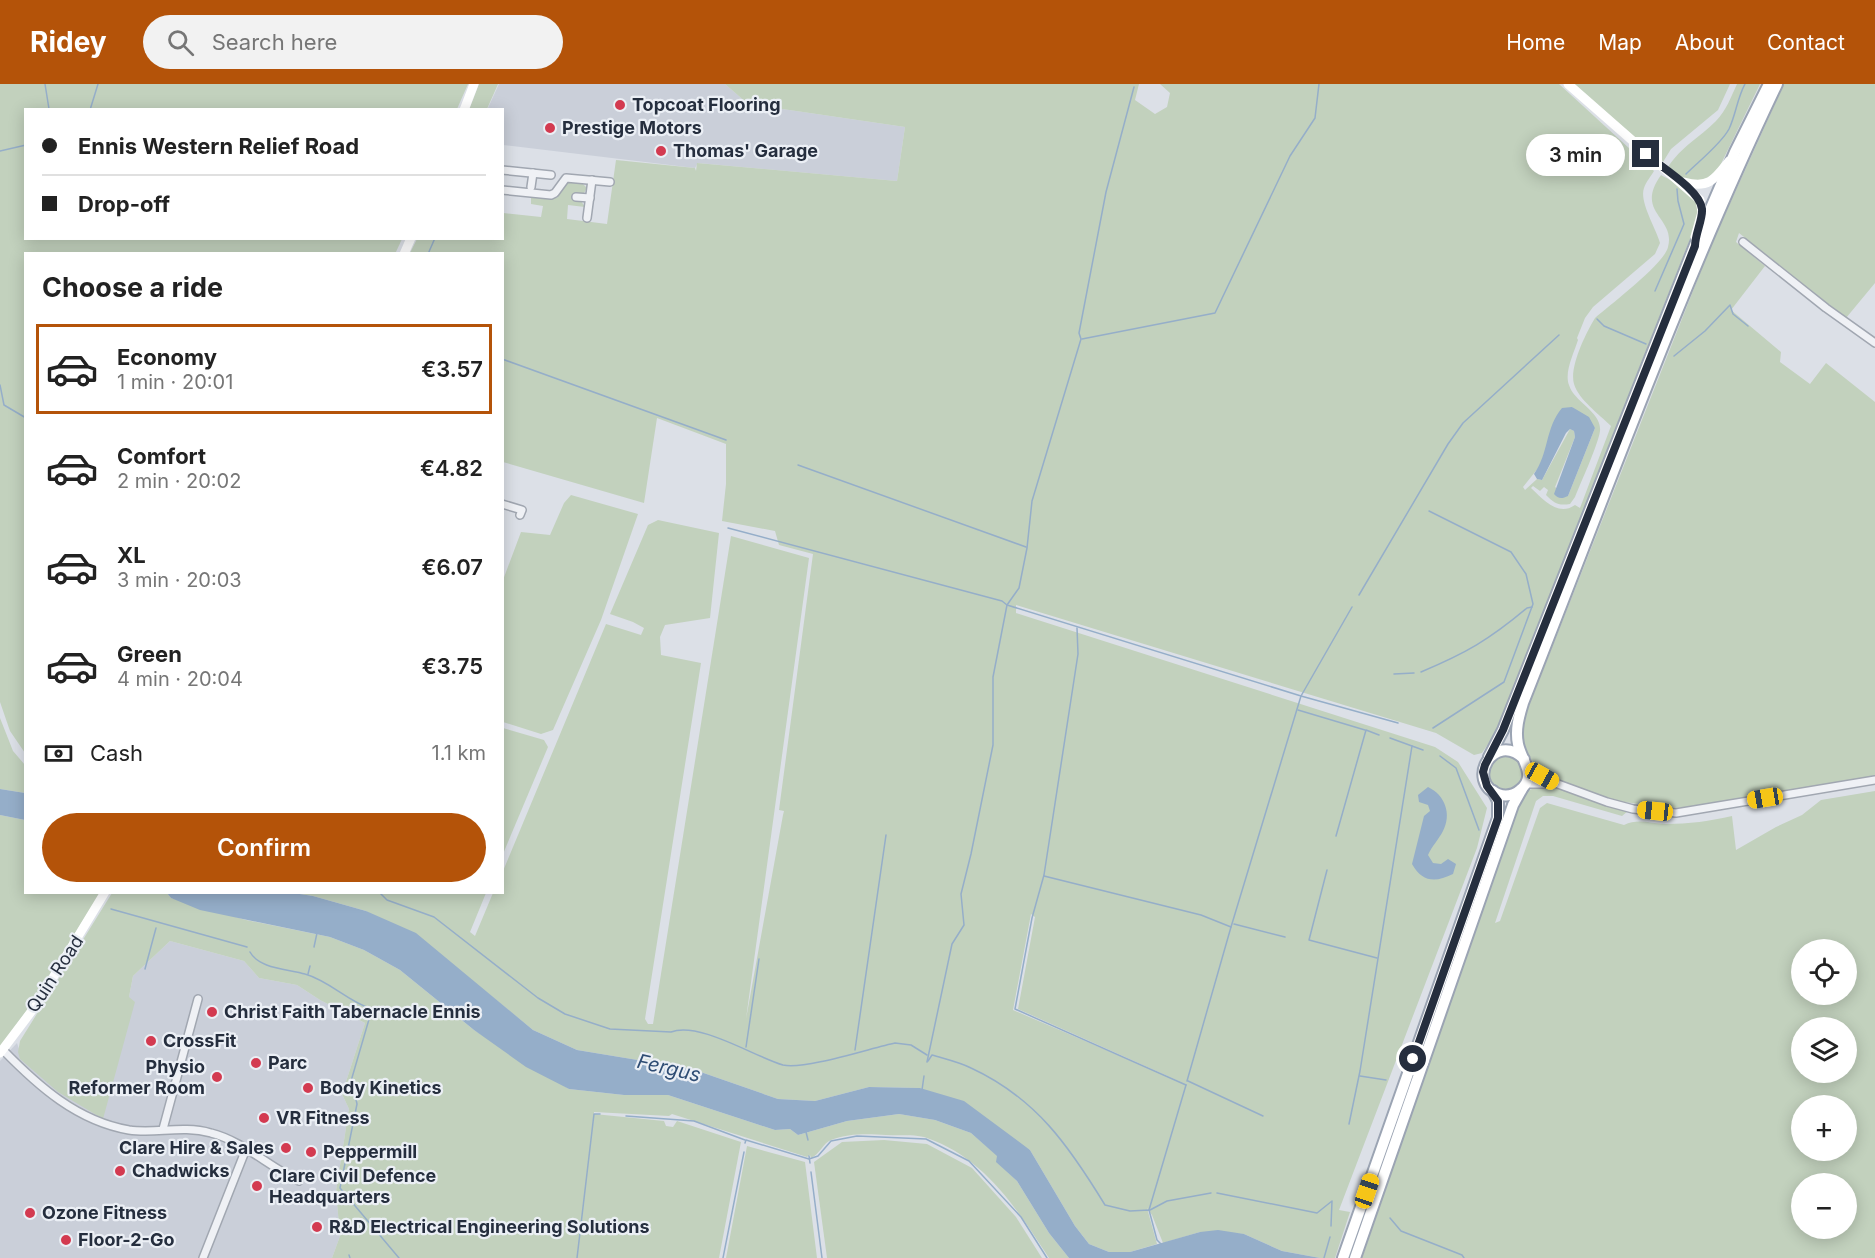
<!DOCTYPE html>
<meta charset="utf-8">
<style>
:root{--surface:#fff;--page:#f2f2f2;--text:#222;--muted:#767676;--line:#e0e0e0;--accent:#b45309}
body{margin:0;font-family:Inter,sans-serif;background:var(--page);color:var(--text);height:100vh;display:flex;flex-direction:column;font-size:22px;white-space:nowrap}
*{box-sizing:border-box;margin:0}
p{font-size:20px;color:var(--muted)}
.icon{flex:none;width:33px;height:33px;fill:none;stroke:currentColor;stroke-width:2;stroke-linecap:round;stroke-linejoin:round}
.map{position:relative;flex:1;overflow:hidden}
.panel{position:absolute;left:24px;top:168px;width:480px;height:642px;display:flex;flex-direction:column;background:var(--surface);border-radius:0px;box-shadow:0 3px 15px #0003}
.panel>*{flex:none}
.hud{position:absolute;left:24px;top:24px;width:480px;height:132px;border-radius:0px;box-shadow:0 3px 15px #0003;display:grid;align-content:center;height:132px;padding:0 18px;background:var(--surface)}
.buttons{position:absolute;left:1791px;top:855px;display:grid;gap:12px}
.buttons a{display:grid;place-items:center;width:66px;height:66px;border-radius:50%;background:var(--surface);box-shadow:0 3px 15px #0003;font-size:30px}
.end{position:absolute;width:27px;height:27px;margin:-14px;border:8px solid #252e3e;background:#fff;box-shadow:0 0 0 3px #fff}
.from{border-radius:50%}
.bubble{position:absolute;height:42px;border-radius:21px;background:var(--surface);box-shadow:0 3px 15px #0003;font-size:20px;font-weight:600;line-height:42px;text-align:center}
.car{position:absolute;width:18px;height:36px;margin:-18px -9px;border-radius:8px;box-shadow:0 0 4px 2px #0007;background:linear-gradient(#f5c518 24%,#345 0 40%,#f5c518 0 76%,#345 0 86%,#f5c518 0)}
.hud b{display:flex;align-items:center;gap:21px;height:57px;font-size:22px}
.hud b+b{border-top:2px solid var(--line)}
.hud i{width:15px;height:15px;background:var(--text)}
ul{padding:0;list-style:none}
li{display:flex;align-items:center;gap:18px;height:90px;margin:0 12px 9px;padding:0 6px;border:3px solid transparent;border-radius:0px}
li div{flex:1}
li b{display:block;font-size:22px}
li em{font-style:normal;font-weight:600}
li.active{border-color:var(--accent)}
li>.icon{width:54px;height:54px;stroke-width:1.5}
h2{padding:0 18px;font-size:27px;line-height:72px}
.pay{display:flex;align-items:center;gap:15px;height:66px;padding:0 18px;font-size:22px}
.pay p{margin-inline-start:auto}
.button{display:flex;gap:12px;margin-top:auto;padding:12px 18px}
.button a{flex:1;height:69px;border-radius:36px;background:var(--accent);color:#fff;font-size:24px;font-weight:600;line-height:69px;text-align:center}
header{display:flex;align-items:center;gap:36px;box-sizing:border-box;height:84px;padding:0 30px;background:var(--accent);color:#fff}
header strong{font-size:28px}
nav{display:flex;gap:33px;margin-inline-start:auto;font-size:21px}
.search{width:420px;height:54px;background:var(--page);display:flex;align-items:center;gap:15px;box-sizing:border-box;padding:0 21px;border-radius:33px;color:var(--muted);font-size:22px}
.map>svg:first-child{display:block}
.built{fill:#cacfd9}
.green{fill:#c2d1bd;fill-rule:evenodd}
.water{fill:#95aec9}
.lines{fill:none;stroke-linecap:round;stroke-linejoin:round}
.stream{stroke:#95aec9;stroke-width:1.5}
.street-casing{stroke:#a1a7b1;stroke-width:10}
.primary-casing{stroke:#9ba4b3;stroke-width:14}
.street{stroke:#eff1f5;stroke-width:7}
.secondary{stroke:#fff;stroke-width:9}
.primary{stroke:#fff;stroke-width:10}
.route{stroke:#252e3e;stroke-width:8}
.poi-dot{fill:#d33a50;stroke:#ebeff5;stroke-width:2}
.labels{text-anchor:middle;stroke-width:4.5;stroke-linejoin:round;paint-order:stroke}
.poi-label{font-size:18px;font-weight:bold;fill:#252e3e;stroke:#ebeff5;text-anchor:start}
.street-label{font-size:18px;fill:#252e3e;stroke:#ebeff5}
.water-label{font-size:20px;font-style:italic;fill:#2e4c73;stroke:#ebeff5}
</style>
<header>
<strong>Ridey</strong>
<div class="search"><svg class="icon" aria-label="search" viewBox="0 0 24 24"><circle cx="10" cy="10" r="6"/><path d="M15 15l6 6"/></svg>Search here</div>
<nav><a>Home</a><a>Map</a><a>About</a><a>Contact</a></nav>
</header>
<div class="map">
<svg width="1875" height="1174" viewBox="0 0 1875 1174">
<rect width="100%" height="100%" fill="#dce0e7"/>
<g class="built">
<path d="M 499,0 L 725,0 L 748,20 L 905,43 L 897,97 L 698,79 L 695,84 L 503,61 L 502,26 L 487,26 Z"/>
<path d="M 170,857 L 244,877 L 259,894 L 297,901 L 320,916 L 365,939 L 342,1010 L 349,1025 L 336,1107 L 340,1152 L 332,1174 L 0,1174 L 0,977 L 17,959 L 23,977 L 129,913 L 133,892 Z"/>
</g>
<g class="green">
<path d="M 0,0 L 468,0 L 457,25 L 26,26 L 26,154 L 402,155 L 395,170 L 26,170 L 25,669 L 10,647 L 0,618 Z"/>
<path d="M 479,0 L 498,0 L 487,25 L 469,26 Z"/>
<path d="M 725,0 L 1139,0 L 1135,16 L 1155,30 L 1167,23 L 1170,9 L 1160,0 L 1559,0 L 1654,87 C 1651,92 1646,98 1644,104 C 1639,118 1656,144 1660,159 L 1655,170 L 1593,223 L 1585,234 L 1577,254 L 1578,256 C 1574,269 1564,288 1569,301 C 1574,318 1602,328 1600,347 C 1598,361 1581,398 1575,413 L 1570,420 C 1558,422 1554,419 1546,411 L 1548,406 L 1544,403 L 1540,407 L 1533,402 L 1531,404 C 1544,416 1558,433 1575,421 L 1580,424 L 1611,342 C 1599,330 1579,316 1574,300 C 1569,283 1586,249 1595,234 C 1610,221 1665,179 1668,163 C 1676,133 1634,129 1661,91 C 1681,102 1700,109 1698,135 L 1496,648 L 1482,669 L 1474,671 L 1436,649 L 1016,521 L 1016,529 L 1435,663 L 1458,678 L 1487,724 L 1477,764 L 1339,1126 L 1350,1128 L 1335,1174 L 1320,1174 L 1282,1167 L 1244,1150 L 1200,1148 L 1163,1159 L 1152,1131 L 1147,1124 L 1157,1160 L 1130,1168 L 1109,1168 L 1089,1160 L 1075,1142 L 1030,1066 L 920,1004 L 869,1003 L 815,1017 L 778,1015 L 692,985 L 577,966 L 533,946 L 485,907 L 366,827 L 313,812 L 293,809 L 486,809 L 470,848 L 475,852 L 493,809 L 502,808 L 503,787 L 606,540 L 641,551 L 644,544 L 633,538 L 610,530 L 648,441 L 658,436 L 719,449 L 710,534 L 665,541 L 660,553 L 661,571 L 701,579 L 645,935 L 648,940 L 653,940 L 731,452 L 809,474 L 746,935 L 783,731 L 784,727 L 779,726 L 813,470 L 779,461 L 775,447 L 722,437 L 726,400 L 726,360 L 657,334 L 644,419 L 503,378 L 502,170 L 410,169 L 417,155 L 502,154 L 503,129 L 541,133 L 543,122 L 531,120 L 531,114 L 557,114 L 567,97 L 582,99 L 587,104 L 584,109 L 576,110 L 575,116 L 581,117 L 585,123 L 568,121 L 567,135 L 607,140 L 616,76 L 695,84 L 696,87 L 697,79 L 897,97 L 905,43 L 748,20 ZM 1572,323 L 1595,344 L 1568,412 L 1555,403 L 1575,353 L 1574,347 L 1570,345 L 1542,396 L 1537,395 L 1525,406 L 1523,403 L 1543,378 ZM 1031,830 L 1035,833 L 1018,925 L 1183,999 L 1013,926 Z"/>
<path d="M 1574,0 L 1730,0 L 1718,26 L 1671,65 L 1663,78 Z"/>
<path d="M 1737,0 L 1760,0 L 1718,86 L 1703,97 L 1683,95 L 1668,83 C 1682,62 1699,54 1716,37 C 1726,27 1731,13 1737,0 Z"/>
<path d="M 1784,0 L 1875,0 L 1875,199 L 1846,234 L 1739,149 L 1736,158 L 1765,182 L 1731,226 L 1781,268 L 1780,278 L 1810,300 L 1826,279 L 1875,318 L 1875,694 L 1700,723 L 1668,724 L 1617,717 L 1550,694 C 1531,682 1521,662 1522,639 L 1712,159 Z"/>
<path d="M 571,411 L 638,430 L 601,536 L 553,646 L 541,650 L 503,638 L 503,496 L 521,448 L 550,451 L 564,419 Z"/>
<path d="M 0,634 L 13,667 L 25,681 L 25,709 L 0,705 Z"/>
<path d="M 503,644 L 544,656 L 548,663 L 503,770 Z"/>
<circle cx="1505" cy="689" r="18"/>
<path d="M 1538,702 L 1560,704 L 1628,727 L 1622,732 L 1553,712 L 1543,712 L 1536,717 L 1495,839 L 1500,837 L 1540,724 L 1547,719 L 1624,741 C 1639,734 1650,740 1666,740 C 1688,740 1711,737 1732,732 L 1736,766 L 1776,743 L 1802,731 L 1821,716 L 1875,707 L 1875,1174 L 1362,1174 L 1519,719 L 1528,707 ZM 1802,866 L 1846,866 L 1846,910 L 1802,910 ZM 1802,944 L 1846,944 L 1846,988 L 1802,988 ZM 1802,1022 L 1846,1022 L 1846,1066 L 1802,1066 ZM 1802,1100 L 1846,1100 L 1846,1144 L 1802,1144 Z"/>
<path d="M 0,731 L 25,736 L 26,808 L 100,809 L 30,922 L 0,963 Z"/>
<path d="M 112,809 L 167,809 L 171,814 L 246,836 L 330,853 L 364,866 L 400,886 L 474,946 L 569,1005 L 624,1011 L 668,1011 L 775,1046 L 790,1045 L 798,1051 L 847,1037 L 899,1030 L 935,1036 L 971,1049 L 998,1072 L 997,1078 L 1017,1097 L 1049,1149 L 1069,1174 L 1049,1174 C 1017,1125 985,1074 927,1054 C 916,1050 899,1052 886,1051 C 869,1050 848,1049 831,1056 C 823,1059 820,1070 811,1074 L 810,1071 L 807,1073 L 672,1030 L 669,1032 L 594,1028 L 594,1030 L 664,1037 L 666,1042 L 673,1043 L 677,1037 L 741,1058 L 719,1174 L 332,1174 L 340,1152 L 336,1107 L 349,1025 L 342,1010 L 365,939 L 320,916 L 297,901 L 259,894 L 244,877 L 170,857 L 133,892 L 129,913 L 135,918 L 103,1035 L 58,1008 L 20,975 L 18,968 L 20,957 Z"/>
<path d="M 884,1056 L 927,1060 L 972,1084 L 1016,1133 L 1042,1174 L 827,1174 L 814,1078 L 842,1058 Z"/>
<path d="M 747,1062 L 805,1078 L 817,1174 L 726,1174 Z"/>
</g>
<g class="water">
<path d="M 1572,323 L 1589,333 L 1595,344 L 1568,412 C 1562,415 1558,415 1554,410 L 1575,353 L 1574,347 L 1570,345 L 1566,349 L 1542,396 L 1537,395 L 1534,390 C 1549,369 1545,344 1562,324 Z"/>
<path d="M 1428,703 C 1445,711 1452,730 1443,747 C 1439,755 1432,762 1428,771 L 1433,779 L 1441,780 L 1448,775 L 1456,780 L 1453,790 C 1435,799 1422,798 1412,780 L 1424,732 L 1430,727 L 1428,721 L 1419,718 L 1418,711 Z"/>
<path d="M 0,705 L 25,709 L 25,736 L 0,731 Z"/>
<path d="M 167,809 L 293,809 L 313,812 L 366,827 L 416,849 L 533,946 L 577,966 L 692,985 L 778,1015 L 815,1017 L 869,1003 L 920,1004 L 964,1017 L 1030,1066 L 1075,1142 L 1089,1160 L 1109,1168 L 1130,1168 L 1200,1148 L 1218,1146 L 1244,1150 L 1282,1167 L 1320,1174 L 1069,1174 L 1049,1149 L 1017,1097 L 996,1078 L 997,1072 L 971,1049 L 935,1036 L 899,1030 L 847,1037 L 798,1051 L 790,1045 L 775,1046 L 668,1011 L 624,1011 L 569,1005 L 526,983 L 474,946 L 400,886 L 364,866 L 330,853 L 200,826 L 171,814 Z"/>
</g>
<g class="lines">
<g class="stream">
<path d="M 45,0 L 49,25"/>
<path d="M 90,26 L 98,0"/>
<path d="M 0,67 L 26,61"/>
<path d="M 1686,90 C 1698,78 1721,60 1729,45 C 1736,30 1737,15 1745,0"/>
<path d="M 428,170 L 435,154"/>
<path d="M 1655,207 L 1684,140 L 1678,117 L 1677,105"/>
<path d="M 1597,235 L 1604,242 L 1646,260"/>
<path d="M 1082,255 L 1215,229 L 1290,72 L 1315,34 L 1319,0"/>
<path d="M 1674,272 L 1705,247 L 1730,221 L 1733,230 L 1748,242"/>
<path d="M 502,275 L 726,356"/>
<path d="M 0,301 L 4,321 L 26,334"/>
<path d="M 798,381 L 1026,463"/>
<path d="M 1429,427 L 1511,468 L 1526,490 L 1533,520 L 1504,598 L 1433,644"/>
<path d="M 728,444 L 1002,517 L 1007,521 L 1301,612 L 1398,639"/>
<path d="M 1359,511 L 1448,360 L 1463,339 L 1559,251"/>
<path d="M 1077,544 L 1078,570 L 1044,791 L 1032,834 L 1015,925 L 1186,1001"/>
<path d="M 1421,588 C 1466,569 1489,556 1527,524 L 1532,523"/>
<path d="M 1394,590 L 1414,589"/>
<path d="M 1298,626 L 1365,646"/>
<path d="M 1390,654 L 1412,662"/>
<path d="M 1440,672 L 1456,684 L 1479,746"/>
<path d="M 1336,752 L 1366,646 L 1379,651"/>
<path d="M 1327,786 L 1309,856 L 1377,874"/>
<path d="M 1044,792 L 1201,831 L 1231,843 L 1187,997"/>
<path d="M 379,808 L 387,816 L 434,833 L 538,914 L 565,930 L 610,945 L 671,948 C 699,937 755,973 783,981 C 805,986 871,964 895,959 L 911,961 L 927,971"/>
<path d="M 111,825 L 247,863"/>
<path d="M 1234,840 L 1285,853"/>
<path d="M 1231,843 L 1301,612 L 1352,523"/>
<path d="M 314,863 L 317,849"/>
<path d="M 250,868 C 259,885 289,885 305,890 C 330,897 348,918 372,925 L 349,1004"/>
<path d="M 145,885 L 156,844"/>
<path d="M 308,890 L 310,882"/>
<path d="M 746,963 L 759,875"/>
<path d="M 855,966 L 886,751"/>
<path d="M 928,977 L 932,971 C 945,975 959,978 971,984 C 1036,1014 1069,1062 1105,1121 L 1130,1127 L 1149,1126 L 1157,1156 L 1161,1160"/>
<path d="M 927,978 L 952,860 L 964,841 L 961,810 L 971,770 L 993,661 L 993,593 L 1007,521 L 1019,504 L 1027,464 L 1032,417 L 1081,255 L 1079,249 L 1106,108 L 1134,3"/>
<path d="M 1360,992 L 1386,996"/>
<path d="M 1188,997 L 1263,1032"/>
<path d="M 922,1006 L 924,992"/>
<path d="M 355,1011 L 357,1020 L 340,1104 L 399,1174"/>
<path d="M 626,1032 L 694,1037 L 745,1056"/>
<path d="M 1349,1040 L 1360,987 L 1412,662 L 1423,666"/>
<path d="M 806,1048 L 808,1056"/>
<path d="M 745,1059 L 746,1056 L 809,1075 L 818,1072 L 831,1057 L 857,1052 L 926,1055 L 969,1077 L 1021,1133 L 1047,1174"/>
<path d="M 809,1072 L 810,1079"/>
<path d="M 811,1088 L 822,1174"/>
<path d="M 1217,1109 L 1317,1129 L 1332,1117 L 1331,1142"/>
<path d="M 1149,1126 L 1186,1001"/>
<path d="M 1150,1126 L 1167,1117 L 1211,1109"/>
<path d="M 1390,1134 L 1401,1147 L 1462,1171 L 1464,1174"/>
<path d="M 349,1171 L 350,1174"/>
<path d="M 577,1174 L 594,1030 L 600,1030"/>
<path d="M 723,1174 L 744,1068"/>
<path d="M 1324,1174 L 1330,1153"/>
</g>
<g class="street-casing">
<g id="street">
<path d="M 502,86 L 551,91"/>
<path d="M 531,103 L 533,89"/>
<path d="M 502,106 L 551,111 L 555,109 L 566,94 L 610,98"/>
<path d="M 576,113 L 590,114"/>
<path d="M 587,134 L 592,96"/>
<path d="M 1743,158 L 1826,224 L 1875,259"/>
<path d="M 502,420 L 522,426 L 520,431"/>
<path d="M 1527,681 L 1558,700 L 1607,718 L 1633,725 L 1676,729 L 1875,696"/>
<path d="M 1525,700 L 1553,700"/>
<path d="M 3,966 C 38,1002 77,1037 129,1046 C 156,1050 182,1041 211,1049 C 243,1057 269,1083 299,1097"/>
<path d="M 163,1045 L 198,915"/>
<path d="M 203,1174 L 246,1065"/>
</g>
</g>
<g class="primary-casing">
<g id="primary">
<path d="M 1489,673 L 1503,646 L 1695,161 L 1735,68 L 1769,0"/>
<path d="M 1524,675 C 1494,646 1465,698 1498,710 C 1506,713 1514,711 1520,706 C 1538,692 1521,676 1518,660 C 1515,646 1519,632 1523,619 C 1605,412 1681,201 1777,0"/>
<path d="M 1343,1174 L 1498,734 L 1498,717 L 1493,707"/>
<path d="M 1355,1174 L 1513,721 L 1522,705"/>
</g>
</g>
<use href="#street" class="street"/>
<g class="secondary">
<path d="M 1568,0 L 1700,116 L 1702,128 L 1695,153"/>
<path d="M 464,26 L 474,0"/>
<path d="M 1684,98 C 1709,105 1715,95 1729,77"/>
<path d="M 404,170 L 411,154"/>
<path d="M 0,969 L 37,920 L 105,808"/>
</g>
<use href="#primary" class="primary"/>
</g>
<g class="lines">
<path class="route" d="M 1413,975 L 1498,734 L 1498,717 L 1487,702 L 1483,688 L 1485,681 L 1503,646 L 1695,162 C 1695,150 1703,135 1702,125 C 1700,106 1661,83 1646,70"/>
</g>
<g class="poi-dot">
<circle cx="620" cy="21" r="6"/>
<circle cx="550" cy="44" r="6"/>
<circle cx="661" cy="67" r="6"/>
<circle cx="212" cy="928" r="6"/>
<circle cx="151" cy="957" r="6"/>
<circle cx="256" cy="979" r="6"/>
<circle cx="217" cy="993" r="6"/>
<circle cx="308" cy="1004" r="6"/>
<circle cx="264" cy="1034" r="6"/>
<circle cx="286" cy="1064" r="6"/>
<circle cx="311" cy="1068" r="6"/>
<circle cx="120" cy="1087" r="6"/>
<circle cx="257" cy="1102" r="6"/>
<circle cx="30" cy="1129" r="6"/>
<circle cx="317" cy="1143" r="6"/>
<circle cx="66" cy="1156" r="6"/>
</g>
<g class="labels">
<g class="poi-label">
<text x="632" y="27">Topcoat Flooring</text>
<text x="562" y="50">Prestige Motors</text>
<text x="673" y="73">Thomas' Garage</text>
<text x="224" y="934">Christ Faith Tabernacle Ennis</text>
<text x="163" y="963">CrossFit</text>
<text x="268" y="985">Parc</text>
<text x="205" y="989" text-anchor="end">Physio<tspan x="205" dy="21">Reformer Room</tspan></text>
<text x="320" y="1010">Body Kinetics</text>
<text x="276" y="1040">VR Fitness</text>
<text x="274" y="1070" text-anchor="end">Clare Hire &amp; Sales</text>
<text x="323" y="1074">Peppermill</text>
<text x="132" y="1093">Chadwicks</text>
<text x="269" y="1098">Clare Civil Defence<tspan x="269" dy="21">Headquarters</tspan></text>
<text x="42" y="1135">Ozone Fitness</text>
<text x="329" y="1149">R&amp;D Electrical Engineering Solutions</text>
<text x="78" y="1162">Floor-2-Go</text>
</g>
<g class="street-label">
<text transform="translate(55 890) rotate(-57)" y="6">Quin Road</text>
</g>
<g class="water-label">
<text transform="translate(669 984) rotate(13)" y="7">Fergus</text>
</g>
</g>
</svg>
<div class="buttons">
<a><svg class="icon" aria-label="locate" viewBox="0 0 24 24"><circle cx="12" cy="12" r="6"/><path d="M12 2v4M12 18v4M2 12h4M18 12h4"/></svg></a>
<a><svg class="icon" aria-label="layers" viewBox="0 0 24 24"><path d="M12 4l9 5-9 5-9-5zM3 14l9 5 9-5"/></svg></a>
<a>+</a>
<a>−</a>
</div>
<i class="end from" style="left:1413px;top:975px"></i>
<i class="end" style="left:1646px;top:70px"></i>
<div class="bubble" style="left:1526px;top:50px;width:99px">3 min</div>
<i class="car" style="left:1542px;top:692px;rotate:119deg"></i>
<i class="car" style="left:1765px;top:714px;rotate:261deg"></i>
<i class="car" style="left:1655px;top:727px;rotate:276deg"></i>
<i class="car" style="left:1367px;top:1107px;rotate:19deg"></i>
<div class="hud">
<b><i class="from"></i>Ennis Western Relief Road</b>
<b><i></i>Drop-off</b>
</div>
<section class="panel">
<h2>Choose a ride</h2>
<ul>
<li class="active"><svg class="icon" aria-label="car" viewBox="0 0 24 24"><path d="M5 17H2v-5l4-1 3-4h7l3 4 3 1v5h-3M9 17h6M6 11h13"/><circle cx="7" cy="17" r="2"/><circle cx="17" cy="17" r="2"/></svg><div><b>Economy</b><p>1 min · 20:01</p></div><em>€3.57</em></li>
<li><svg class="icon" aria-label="car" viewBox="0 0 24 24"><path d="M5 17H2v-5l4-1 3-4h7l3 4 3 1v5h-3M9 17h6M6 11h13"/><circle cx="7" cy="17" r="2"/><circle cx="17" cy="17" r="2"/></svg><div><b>Comfort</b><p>2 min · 20:02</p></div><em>€4.82</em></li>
<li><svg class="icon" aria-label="car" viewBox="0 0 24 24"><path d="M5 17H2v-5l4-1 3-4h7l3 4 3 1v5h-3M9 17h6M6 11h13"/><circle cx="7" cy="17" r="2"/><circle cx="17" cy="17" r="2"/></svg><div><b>XL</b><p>3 min · 20:03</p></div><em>€6.07</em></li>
<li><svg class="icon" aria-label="car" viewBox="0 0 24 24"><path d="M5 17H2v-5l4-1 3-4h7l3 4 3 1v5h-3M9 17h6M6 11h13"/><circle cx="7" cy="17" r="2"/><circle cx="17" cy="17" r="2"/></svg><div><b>Green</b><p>4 min · 20:04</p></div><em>€3.75</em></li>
</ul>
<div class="pay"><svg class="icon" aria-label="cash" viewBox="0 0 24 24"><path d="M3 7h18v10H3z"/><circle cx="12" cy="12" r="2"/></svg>Cash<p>1.1 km</p></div>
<div class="button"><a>Confirm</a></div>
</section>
</div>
